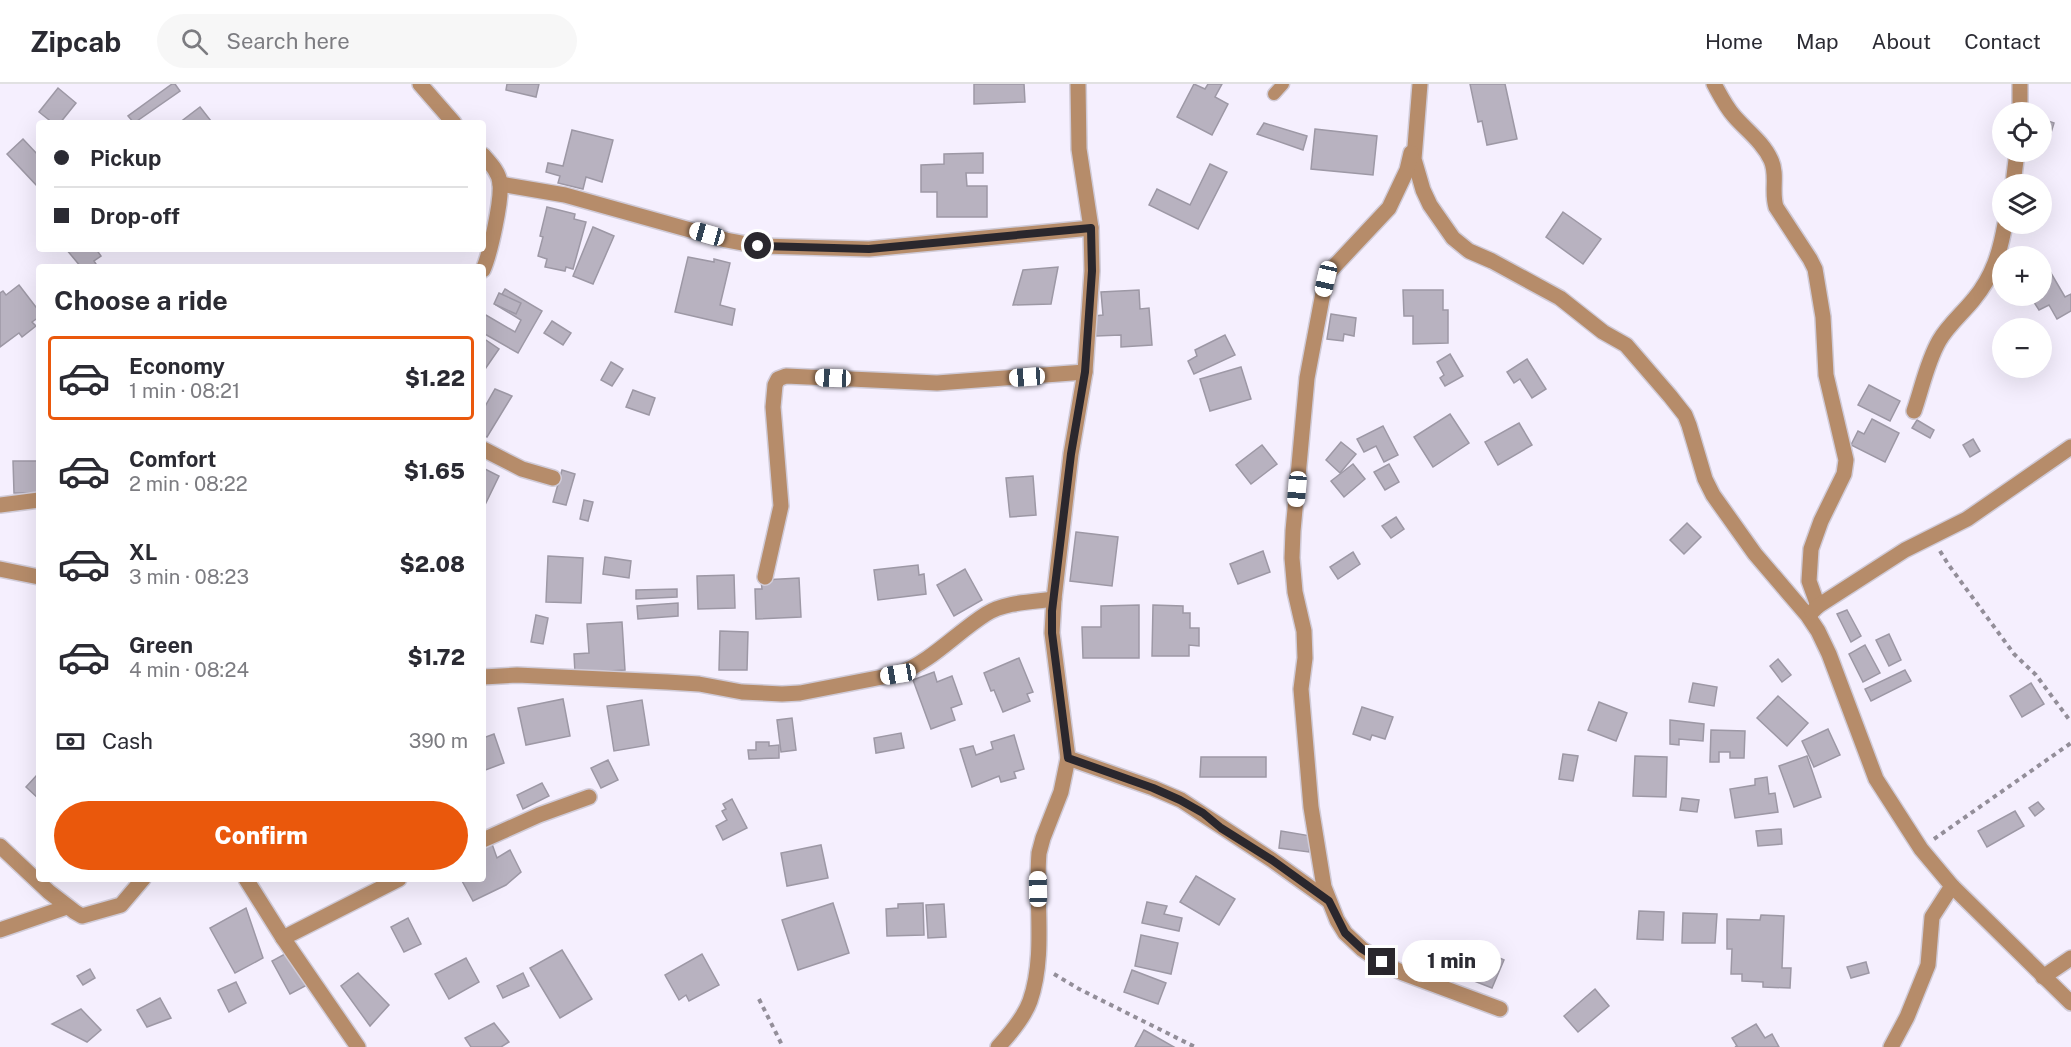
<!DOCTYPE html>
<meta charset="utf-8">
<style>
:root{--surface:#fff;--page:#f7f7f7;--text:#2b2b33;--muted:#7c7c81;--line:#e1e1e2;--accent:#ea580c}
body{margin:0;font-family:"Public Sans",sans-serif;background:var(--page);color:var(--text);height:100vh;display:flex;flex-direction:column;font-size:22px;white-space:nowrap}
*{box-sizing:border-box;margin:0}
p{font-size:20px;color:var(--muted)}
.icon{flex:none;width:33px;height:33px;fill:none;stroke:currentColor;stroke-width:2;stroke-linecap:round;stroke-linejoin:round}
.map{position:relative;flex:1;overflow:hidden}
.panel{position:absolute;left:36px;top:180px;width:450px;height:618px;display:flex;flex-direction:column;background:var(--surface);border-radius:6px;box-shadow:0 6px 24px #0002}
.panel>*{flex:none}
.banner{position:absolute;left:36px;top:36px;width:450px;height:132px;border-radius:6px;box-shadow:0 6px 24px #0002;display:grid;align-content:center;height:132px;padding:0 18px;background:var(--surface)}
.fabs{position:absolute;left:1992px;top:18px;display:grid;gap:12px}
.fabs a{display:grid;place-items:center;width:60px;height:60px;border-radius:50%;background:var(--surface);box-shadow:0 6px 24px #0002;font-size:30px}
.end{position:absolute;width:27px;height:27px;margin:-14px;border:8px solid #2a272d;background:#fff;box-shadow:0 0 0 3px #fff}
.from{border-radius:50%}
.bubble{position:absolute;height:42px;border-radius:21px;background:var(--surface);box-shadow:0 6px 24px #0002;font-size:20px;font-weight:800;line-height:42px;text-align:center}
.car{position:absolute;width:18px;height:36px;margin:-18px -9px;border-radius:8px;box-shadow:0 0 4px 2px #0007;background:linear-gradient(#fff 24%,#345 0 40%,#fff 0 76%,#345 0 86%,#fff 0)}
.banner b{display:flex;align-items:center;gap:21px;height:57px;font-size:22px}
.banner b+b{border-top:2px solid var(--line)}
.banner i{width:15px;height:15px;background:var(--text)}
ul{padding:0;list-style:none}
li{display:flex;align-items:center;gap:18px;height:84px;margin:0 12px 9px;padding:0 6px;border:3px solid transparent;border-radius:6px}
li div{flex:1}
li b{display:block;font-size:22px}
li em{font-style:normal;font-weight:800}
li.selected{border-color:var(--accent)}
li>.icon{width:54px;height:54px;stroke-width:1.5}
h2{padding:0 18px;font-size:27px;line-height:72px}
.pay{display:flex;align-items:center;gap:15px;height:66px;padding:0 18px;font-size:22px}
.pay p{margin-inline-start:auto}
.cta{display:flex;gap:12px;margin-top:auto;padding:12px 18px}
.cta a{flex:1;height:69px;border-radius:36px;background:var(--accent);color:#fff;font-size:24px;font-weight:800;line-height:69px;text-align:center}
header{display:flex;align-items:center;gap:36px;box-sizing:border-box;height:84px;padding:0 30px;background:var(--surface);border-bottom:2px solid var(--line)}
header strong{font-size:28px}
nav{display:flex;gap:33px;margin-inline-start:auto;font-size:21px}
.search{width:420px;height:54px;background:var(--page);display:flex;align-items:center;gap:15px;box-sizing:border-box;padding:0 21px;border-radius:33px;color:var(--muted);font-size:22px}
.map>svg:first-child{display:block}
.building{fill:#b8b2c0;stroke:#9d98a5;stroke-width:1.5}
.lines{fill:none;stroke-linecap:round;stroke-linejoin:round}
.lane-casing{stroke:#d0cbd8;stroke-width:15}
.street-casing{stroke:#d0cbd8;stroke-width:18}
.path{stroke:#938e99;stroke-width:4;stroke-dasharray:4.5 4.5;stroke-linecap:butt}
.lane{stroke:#b68c6a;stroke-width:12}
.street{stroke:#b68c6a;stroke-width:15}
.route{stroke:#2a272d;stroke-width:8}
</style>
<header>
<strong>Zipcab</strong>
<div class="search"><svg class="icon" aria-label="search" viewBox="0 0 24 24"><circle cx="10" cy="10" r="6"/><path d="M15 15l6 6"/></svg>Search here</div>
<nav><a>Home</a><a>Map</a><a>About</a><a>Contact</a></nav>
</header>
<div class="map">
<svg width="2071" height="963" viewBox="0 0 2071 963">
<rect width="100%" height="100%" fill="#f5effe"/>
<g class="building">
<path d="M 172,0 L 175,0 L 180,7 L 134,39 L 128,32 Z"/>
<path d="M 507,0 L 539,0 L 536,13 L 506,6 Z"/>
<path d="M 974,0 L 1024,0 L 1025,18 L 974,20 Z"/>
<path d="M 1194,0 L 1205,5 L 1208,0 L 1222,0 L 1215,13 L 1228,20 L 1212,51 L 1177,33 Z"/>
<path d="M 1470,0 L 1505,0 L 1517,55 L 1487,61 L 1482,37 L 1478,38 Z"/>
<path d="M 58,4 L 76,19 L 60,39 L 53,39 L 39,28 Z"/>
<path d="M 200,23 L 211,37 L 208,39 L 179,39 Z"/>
<path d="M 2042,35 L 2054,39 L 2047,62 L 2042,61 Z"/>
<path d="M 1264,39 L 1307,52 L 1303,66 L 1257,50 Z"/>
<path d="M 1315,45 L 1377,52 L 1373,91 L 1311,85 Z"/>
<path d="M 572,46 L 613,56 L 602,98 L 586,93 L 583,105 L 558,99 L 560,92 L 546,88 L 548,79 L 563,82 Z"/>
<path d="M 23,55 L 39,72 L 39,104 L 7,70 Z"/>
<path d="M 983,69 L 983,89 L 966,89 L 967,102 L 987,102 L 987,133 L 937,133 L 937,108 L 921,108 L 921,81 L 944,80 L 944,70 Z"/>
<path d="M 1210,80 L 1227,88 L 1198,145 L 1149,121 L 1157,105 L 1190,121 Z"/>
<path d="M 547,123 L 575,130 L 574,135 L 586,138 L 573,185 L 566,183 L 565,187 L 545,183 L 547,175 L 538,172 L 543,153 L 540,152 Z"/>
<path d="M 1563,128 L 1601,155 L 1583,180 L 1546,153 Z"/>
<path d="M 593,143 L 614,152 L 593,200 L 573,192 Z"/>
<path d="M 66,165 L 96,165 L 101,172 L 94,177 L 96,180 L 92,183 L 81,183 Z"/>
<path d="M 688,173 L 714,178 L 714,175 L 730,179 L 720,221 L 735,225 L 732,241 L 675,228 Z"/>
<path d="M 1058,183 L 1051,220 L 1013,221 L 1023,186 Z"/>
<path d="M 2048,184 L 2065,213 L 2071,210 L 2071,227 L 2057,235 L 2049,221 L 2039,226 L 2030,212 L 2042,212 L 2042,188 Z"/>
<path d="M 19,201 L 39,227 L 39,233 L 32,238 L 36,242 L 22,253 L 19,249 L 0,263 L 0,209 L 3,207 L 6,211 Z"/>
<path d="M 505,205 L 542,227 L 518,269 L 483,249 L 483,236 L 486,231 L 515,248 L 521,236 L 496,221 Z"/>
<path d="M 1139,206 L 1140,225 L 1149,224 L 1152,261 L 1121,263 L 1121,251 L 1096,252 L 1094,232 L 1103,231 L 1101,208 Z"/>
<path d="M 1403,206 L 1443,206 L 1443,226 L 1448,226 L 1448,259 L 1413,260 L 1413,232 L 1404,232 Z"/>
<path d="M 499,209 L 521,219 L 516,230 L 494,220 Z"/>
<path d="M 1331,230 L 1356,234 L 1354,252 L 1344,250 L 1343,257 L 1327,255 Z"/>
<path d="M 552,237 L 571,249 L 563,261 L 544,249 Z"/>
<path d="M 1225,251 L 1235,271 L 1194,290 L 1188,277 L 1197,272 L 1195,266 Z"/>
<path d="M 483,254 L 499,265 L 483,288 Z"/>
<path d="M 1450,270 L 1463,292 L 1445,302 L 1440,294 L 1444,291 L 1437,278 Z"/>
<path d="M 1527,275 L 1546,305 L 1532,314 L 1520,295 L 1514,299 L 1507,288 Z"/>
<path d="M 611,278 L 623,285 L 612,302 L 601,296 Z"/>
<path d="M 1241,283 L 1251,315 L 1210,327 L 1200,295 Z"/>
<path d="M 1869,301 L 1900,317 L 1890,337 L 1858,321 Z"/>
<path d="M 495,305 L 512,312 L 487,353 L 483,351 L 483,326 Z"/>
<path d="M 633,306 L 655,314 L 649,331 L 626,323 Z"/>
<path d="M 1450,330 L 1469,359 L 1433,383 L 1414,353 Z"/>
<path d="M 1872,335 L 1899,349 L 1885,378 L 1851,361 L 1858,347 L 1864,350 Z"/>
<path d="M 1917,336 L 1934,346 L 1930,354 L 1912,344 Z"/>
<path d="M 1519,339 L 1532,361 L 1498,381 L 1485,358 Z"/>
<path d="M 1383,342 L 1398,371 L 1384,378 L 1376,362 L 1364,368 L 1357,355 Z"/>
<path d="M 1973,355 L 1980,367 L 1970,373 L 1963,361 Z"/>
<path d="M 1341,358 L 1356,370 L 1340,389 L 1326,376 Z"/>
<path d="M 1262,361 L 1277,380 L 1251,400 L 1236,381 Z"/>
<path d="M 13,377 L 39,377 L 39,409 L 14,409 Z"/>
<path d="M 1353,380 L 1365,395 L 1344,413 L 1331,397 Z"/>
<path d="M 1389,380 L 1399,398 L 1385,406 L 1374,388 Z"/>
<path d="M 483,384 L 499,392 L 483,425 Z"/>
<path d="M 562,386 L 575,390 L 566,421 L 553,418 Z"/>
<path d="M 1033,392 L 1036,431 L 1010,433 L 1006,394 Z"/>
<path d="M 584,416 L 593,418 L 588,437 L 580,435 Z"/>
<path d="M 1396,433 L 1404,445 L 1391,454 L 1382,442 Z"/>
<path d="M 1687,439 L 1701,453 L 1684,470 L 1670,456 Z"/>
<path d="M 1076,448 L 1118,453 L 1112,502 L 1070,497 Z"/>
<path d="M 1263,467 L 1270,488 L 1238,500 L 1230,480 Z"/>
<path d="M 1353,468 L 1360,480 L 1338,495 L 1330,483 Z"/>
<path d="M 548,472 L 583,474 L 581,519 L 546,518 Z"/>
<path d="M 605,473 L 631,477 L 629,494 L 603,490 Z"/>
<path d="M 918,481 L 919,491 L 924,490 L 926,510 L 878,516 L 874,486 Z"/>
<path d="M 965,485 L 982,516 L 954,532 L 937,501 Z"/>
<path d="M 734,491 L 735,524 L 698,525 L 697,492 Z"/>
<path d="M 799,494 L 801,533 L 756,535 L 755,505 L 762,505 L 761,496 Z"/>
<path d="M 677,505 L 677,513 L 636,515 L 636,506 Z"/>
<path d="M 678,519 L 678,532 L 638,535 L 637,522 Z"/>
<path d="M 1139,521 L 1139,574 L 1083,574 L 1082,543 L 1101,543 L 1101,522 Z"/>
<path d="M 1153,521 L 1183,522 L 1183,529 L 1190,529 L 1190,544 L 1199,544 L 1199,562 L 1189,561 L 1189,572 L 1152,572 Z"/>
<path d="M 1847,526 L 1861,552 L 1851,558 L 1837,530 Z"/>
<path d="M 536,531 L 548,534 L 543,560 L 531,558 Z"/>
<path d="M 622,538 L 625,586 L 575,589 L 574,570 L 589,569 L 587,540 Z"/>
<path d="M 720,547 L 748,548 L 747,586 L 719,586 Z"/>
<path d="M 1889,550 L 1901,576 L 1889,582 L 1876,556 Z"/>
<path d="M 1865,561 L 1880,589 L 1863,598 L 1849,570 Z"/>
<path d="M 1019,574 L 1033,608 L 1027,610 L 1030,617 L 1003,628 L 994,606 L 991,607 L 984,589 Z"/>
<path d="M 1778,575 L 1791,591 L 1782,598 L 1770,582 Z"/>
<path d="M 1905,586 L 1911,597 L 1871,617 L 1865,605 Z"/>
<path d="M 934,588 L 937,598 L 952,592 L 962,620 L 951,624 L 955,636 L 931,645 L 913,596 Z"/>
<path d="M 1693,599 L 1717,603 L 1714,622 L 1689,618 Z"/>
<path d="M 2031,599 L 2044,620 L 2022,633 L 2010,612 Z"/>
<path d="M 1778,612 L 1808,639 L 1787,662 L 1757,634 Z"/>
<path d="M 563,615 L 570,652 L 526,661 L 518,624 Z"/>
<path d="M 642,616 L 649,661 L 614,667 L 607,622 Z"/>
<path d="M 1599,618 L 1627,629 L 1616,657 L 1588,646 Z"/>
<path d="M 1362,623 L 1393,633 L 1385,655 L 1372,651 L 1370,656 L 1353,650 Z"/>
<path d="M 792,634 L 796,666 L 781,668 L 777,636 Z"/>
<path d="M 1670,636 L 1704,640 L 1703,657 L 1679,655 L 1679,661 L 1670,660 Z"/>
<path d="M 1828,645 L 1840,671 L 1814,683 L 1802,657 Z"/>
<path d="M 1711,646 L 1745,647 L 1744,674 L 1730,674 L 1730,668 L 1719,668 L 1719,678 L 1710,678 Z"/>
<path d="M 901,649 L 904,664 L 876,669 L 874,654 Z"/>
<path d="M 494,650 L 504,679 L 483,687 L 483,654 Z"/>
<path d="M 1014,651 L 1024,685 L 1014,688 L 1016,694 L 1001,698 L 999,692 L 972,703 L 960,665 L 973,662 L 976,671 L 993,665 L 991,658 Z"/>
<path d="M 756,658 L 769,658 L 769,662 L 779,661 L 779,674 L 749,675 L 748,666 L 756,666 Z"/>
<path d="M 1563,670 L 1578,672 L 1573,697 L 1559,695 Z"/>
<path d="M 1635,672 L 1667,673 L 1666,713 L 1633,712 Z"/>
<path d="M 1807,672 L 1821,713 L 1794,723 L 1779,682 Z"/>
<path d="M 1201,673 L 1266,673 L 1266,693 L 1200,693 Z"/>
<path d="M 608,676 L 618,696 L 601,704 L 591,684 Z"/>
<path d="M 36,692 L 39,695 L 39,715 L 26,703 Z"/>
<path d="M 1767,693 L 1769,710 L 1775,709 L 1778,728 L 1735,734 L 1730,705 L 1755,701 L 1755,695 Z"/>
<path d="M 542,699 L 549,712 L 523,725 L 517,711 Z"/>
<path d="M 1682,714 L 1699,716 L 1697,728 L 1680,726 Z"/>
<path d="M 732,715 L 747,744 L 723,756 L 716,742 L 727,736 L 722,727 L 726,725 L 723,720 Z"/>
<path d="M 2038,718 L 2044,725 L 2035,732 L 2029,724 Z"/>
<path d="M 2015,727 L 2024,742 L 1987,763 L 1978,747 Z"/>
<path d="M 1781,745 L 1782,760 L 1758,762 L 1756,747 Z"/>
<path d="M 1281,747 L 1311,752 L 1309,768 L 1279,764 Z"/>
<path d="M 492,760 L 497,774 L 510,766 L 521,788 L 506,801 L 473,817 L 461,795 L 483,795 L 483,763 Z"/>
<path d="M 821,761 L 828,794 L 787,802 L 781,769 Z"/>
<path d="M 1196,792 L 1235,815 L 1219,841 L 1180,818 Z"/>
<path d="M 1147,818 L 1167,822 L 1164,830 L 1182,834 L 1179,847 L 1142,839 Z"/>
<path d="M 833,819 L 849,869 L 798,886 L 782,836 Z"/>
<path d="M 923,819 L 924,851 L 887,852 L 886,825 L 898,824 L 898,820 Z"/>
<path d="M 944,820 L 946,853 L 928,854 L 926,821 Z"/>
<path d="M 246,824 L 263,874 L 235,889 L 210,844 Z"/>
<path d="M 1639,827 L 1664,828 L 1663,856 L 1637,855 Z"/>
<path d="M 1683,829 L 1717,830 L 1715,859 L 1682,859 Z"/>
<path d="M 1761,831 L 1784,832 L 1782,884 L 1791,884 L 1790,904 L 1763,903 L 1763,898 L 1742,897 L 1742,890 L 1731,890 L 1732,865 L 1727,865 L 1727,835 L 1760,836 Z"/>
<path d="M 408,834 L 421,860 L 404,868 L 391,843 Z"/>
<path d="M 1141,851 L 1178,859 L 1171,890 L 1135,882 Z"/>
<path d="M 1472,862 L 1504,876 L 1492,904 L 1459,891 Z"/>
<path d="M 562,866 L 592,915 L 560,934 L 530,884 Z"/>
<path d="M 285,870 L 307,901 L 290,910 L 272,877 Z"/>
<path d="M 702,870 L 719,901 L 689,917 L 686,911 L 679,916 L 665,891 Z"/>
<path d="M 466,874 L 479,898 L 449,915 L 435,890 Z"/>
<path d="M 1866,878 L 1869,889 L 1851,894 L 1847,883 Z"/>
<path d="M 90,885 L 95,894 L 83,901 L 77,892 Z"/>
<path d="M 1132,886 L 1166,899 L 1158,920 L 1124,908 Z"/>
<path d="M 358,889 L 389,921 L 370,942 L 341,902 Z"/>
<path d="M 523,889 L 529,902 L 503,914 L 497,902 Z"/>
<path d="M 236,898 L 246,919 L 229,928 L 218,906 Z"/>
<path d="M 1595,905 L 1609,922 L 1578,948 L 1564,932 Z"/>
<path d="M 160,914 L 171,934 L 147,943 L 137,926 Z"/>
<path d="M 81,925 L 101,946 L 87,958 L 52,940 Z"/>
<path d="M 494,939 L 509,958 L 501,963 L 471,963 L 465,954 Z"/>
<path d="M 1756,940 L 1765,954 L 1772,950 L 1779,963 L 1735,963 L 1737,962 L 1732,954 Z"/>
<path d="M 1144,946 L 1174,963 L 1135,963 Z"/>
</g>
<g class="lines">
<g class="lane-casing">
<path id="lane" d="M 1274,10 L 1283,0"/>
</g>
<g class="street-casing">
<g id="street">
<path d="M 420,0 L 454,39"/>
<path d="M 1420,0 L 1414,75 L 1423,106 L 1430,121 L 1453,154 L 1469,167 L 1492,177 L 1560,214 L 1603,248 L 1626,261 L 1670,312 L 1685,331 L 1689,341 L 1705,395 L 1713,411 L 1755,470 L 1808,532 L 1818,547 L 1829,570 L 1876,695 L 1921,765 L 1952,802 L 2071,919"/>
<path d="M 1714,0 C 1720,11 1726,23 1734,32 C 1746,46 1763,58 1771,76 C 1778,91 1771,107 1776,123 L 1810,175 L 1815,185 L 1823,233 L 1826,291 L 1846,376 L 1844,390 L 1821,437 L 1811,465 L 1809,497 L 1818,522"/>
<path d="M 2020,0 L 2020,28"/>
<path d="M 1411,69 L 1407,86 L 1389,124 L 1329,188 L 1323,209 L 1307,294 L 1293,447 L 1292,474 L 1295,508 L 1304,547 L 1305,574 L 1301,605 L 1311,723 L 1324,803 L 1337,836 L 1345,849 L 1362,865 L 1381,878 L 1403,889 L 1500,925"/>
<path d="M 483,71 C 490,79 499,88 500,99 C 502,117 490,170 483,186"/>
<path d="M 500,100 L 565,111 L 726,156 L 758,162 L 869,165 L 1091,144"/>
<path d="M 2013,100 L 2017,68"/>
<path d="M 1914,327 C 1922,304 1927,278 1939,257 C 1948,241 1963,229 1974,215 C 1993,192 2000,168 2005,140"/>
<path d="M 483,365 L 522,385 L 553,394"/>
<path d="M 0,421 L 39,416"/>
<path d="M 0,485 L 39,493"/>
<path d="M 765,493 L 781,422 L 773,323 L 775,301 L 778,295 L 786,292 L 937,299 L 1085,288"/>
<path d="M 1812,528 L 1818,522 L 1905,466 L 1967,435 L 2071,363"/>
<path d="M 483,593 L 517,591 L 667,598 L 699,600 L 742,608 L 782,610 L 800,609 L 898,590 C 932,577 956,549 986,530 C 1005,518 1032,518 1054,515"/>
<path d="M 1068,674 L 1153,704 L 1181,716 L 1272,776 L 1329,817"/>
<path d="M 483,756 L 539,731 L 589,713"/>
<path d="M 0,762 L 49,808 L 75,828 L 82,832 L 121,821 L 143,795"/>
<path d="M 246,795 L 283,854 L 358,963"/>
<path d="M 0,846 L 67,823"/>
<path d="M 283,854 L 399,795"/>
<path d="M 2043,893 L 2071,874"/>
<path d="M 998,963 C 1010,950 1024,934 1030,917 C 1046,871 1035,817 1039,769 L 1043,754 L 1061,708 L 1068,674 L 1052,549 L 1054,515 L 1071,370 L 1085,288 L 1092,187 L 1091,144 L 1079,65 L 1078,0"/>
<path d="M 1891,963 L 1907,933 L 1928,881 L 1932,833 L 1952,802"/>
</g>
</g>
<g class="path">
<path d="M 1940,467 L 1948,480 L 2014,570 L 2036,591 L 2071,638"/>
<path d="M 1934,755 L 2071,659"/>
<path d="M 1054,890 L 1079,905 L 1195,963"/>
<path d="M 759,915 L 783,963"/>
</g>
<use href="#lane" class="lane"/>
<use href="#street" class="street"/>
</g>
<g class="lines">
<path class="route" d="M 758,162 L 869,165 L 1091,144 L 1092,187 L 1085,288 L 1071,370 L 1052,527 L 1052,549 L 1068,674 L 1153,704 L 1180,716 L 1203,729 L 1221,744 L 1272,776 L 1329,817 L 1345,849 L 1362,865 L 1382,878"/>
</g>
</svg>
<div class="fabs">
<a><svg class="icon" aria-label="locate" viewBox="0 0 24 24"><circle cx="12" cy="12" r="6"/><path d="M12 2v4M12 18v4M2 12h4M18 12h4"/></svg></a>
<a><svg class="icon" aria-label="layers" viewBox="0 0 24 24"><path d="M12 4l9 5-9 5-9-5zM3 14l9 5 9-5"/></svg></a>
<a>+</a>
<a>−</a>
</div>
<i class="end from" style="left:758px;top:162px"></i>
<i class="end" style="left:1382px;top:878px"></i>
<div class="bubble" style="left:1402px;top:856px;width:99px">1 min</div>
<i class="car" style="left:707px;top:150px;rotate:286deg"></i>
<i class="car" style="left:1326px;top:195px;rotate:193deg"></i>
<i class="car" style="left:1027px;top:293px;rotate:266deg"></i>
<i class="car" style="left:833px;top:294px;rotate:272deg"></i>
<i class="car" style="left:1297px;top:405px;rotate:185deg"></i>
<i class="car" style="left:898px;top:590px;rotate:260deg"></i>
<i class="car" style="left:1038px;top:805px;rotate:359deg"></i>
<div class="banner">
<b><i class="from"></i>Pickup</b>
<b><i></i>Drop-off</b>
</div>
<section class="panel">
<h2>Choose a ride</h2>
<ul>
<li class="selected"><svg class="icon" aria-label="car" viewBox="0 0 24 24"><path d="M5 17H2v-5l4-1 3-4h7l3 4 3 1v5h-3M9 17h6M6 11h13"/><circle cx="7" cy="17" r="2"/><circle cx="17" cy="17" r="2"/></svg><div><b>Economy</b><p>1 min · 08:21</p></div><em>$1.22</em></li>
<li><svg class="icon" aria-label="car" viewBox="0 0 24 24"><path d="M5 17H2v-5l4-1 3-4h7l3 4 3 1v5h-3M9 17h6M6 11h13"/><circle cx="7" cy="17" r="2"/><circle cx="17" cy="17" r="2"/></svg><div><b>Comfort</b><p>2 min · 08:22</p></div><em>$1.65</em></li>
<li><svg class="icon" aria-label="car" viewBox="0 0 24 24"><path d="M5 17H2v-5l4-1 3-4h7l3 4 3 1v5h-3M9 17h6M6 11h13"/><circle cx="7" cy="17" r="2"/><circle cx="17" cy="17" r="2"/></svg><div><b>XL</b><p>3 min · 08:23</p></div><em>$2.08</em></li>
<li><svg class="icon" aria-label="car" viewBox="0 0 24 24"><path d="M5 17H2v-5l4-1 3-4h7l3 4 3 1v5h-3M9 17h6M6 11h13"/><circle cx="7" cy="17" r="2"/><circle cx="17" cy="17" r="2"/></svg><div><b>Green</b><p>4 min · 08:24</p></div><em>$1.72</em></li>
</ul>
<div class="pay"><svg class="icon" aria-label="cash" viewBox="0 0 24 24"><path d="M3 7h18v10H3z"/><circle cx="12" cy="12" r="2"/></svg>Cash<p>390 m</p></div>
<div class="cta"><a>Confirm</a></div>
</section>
</div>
